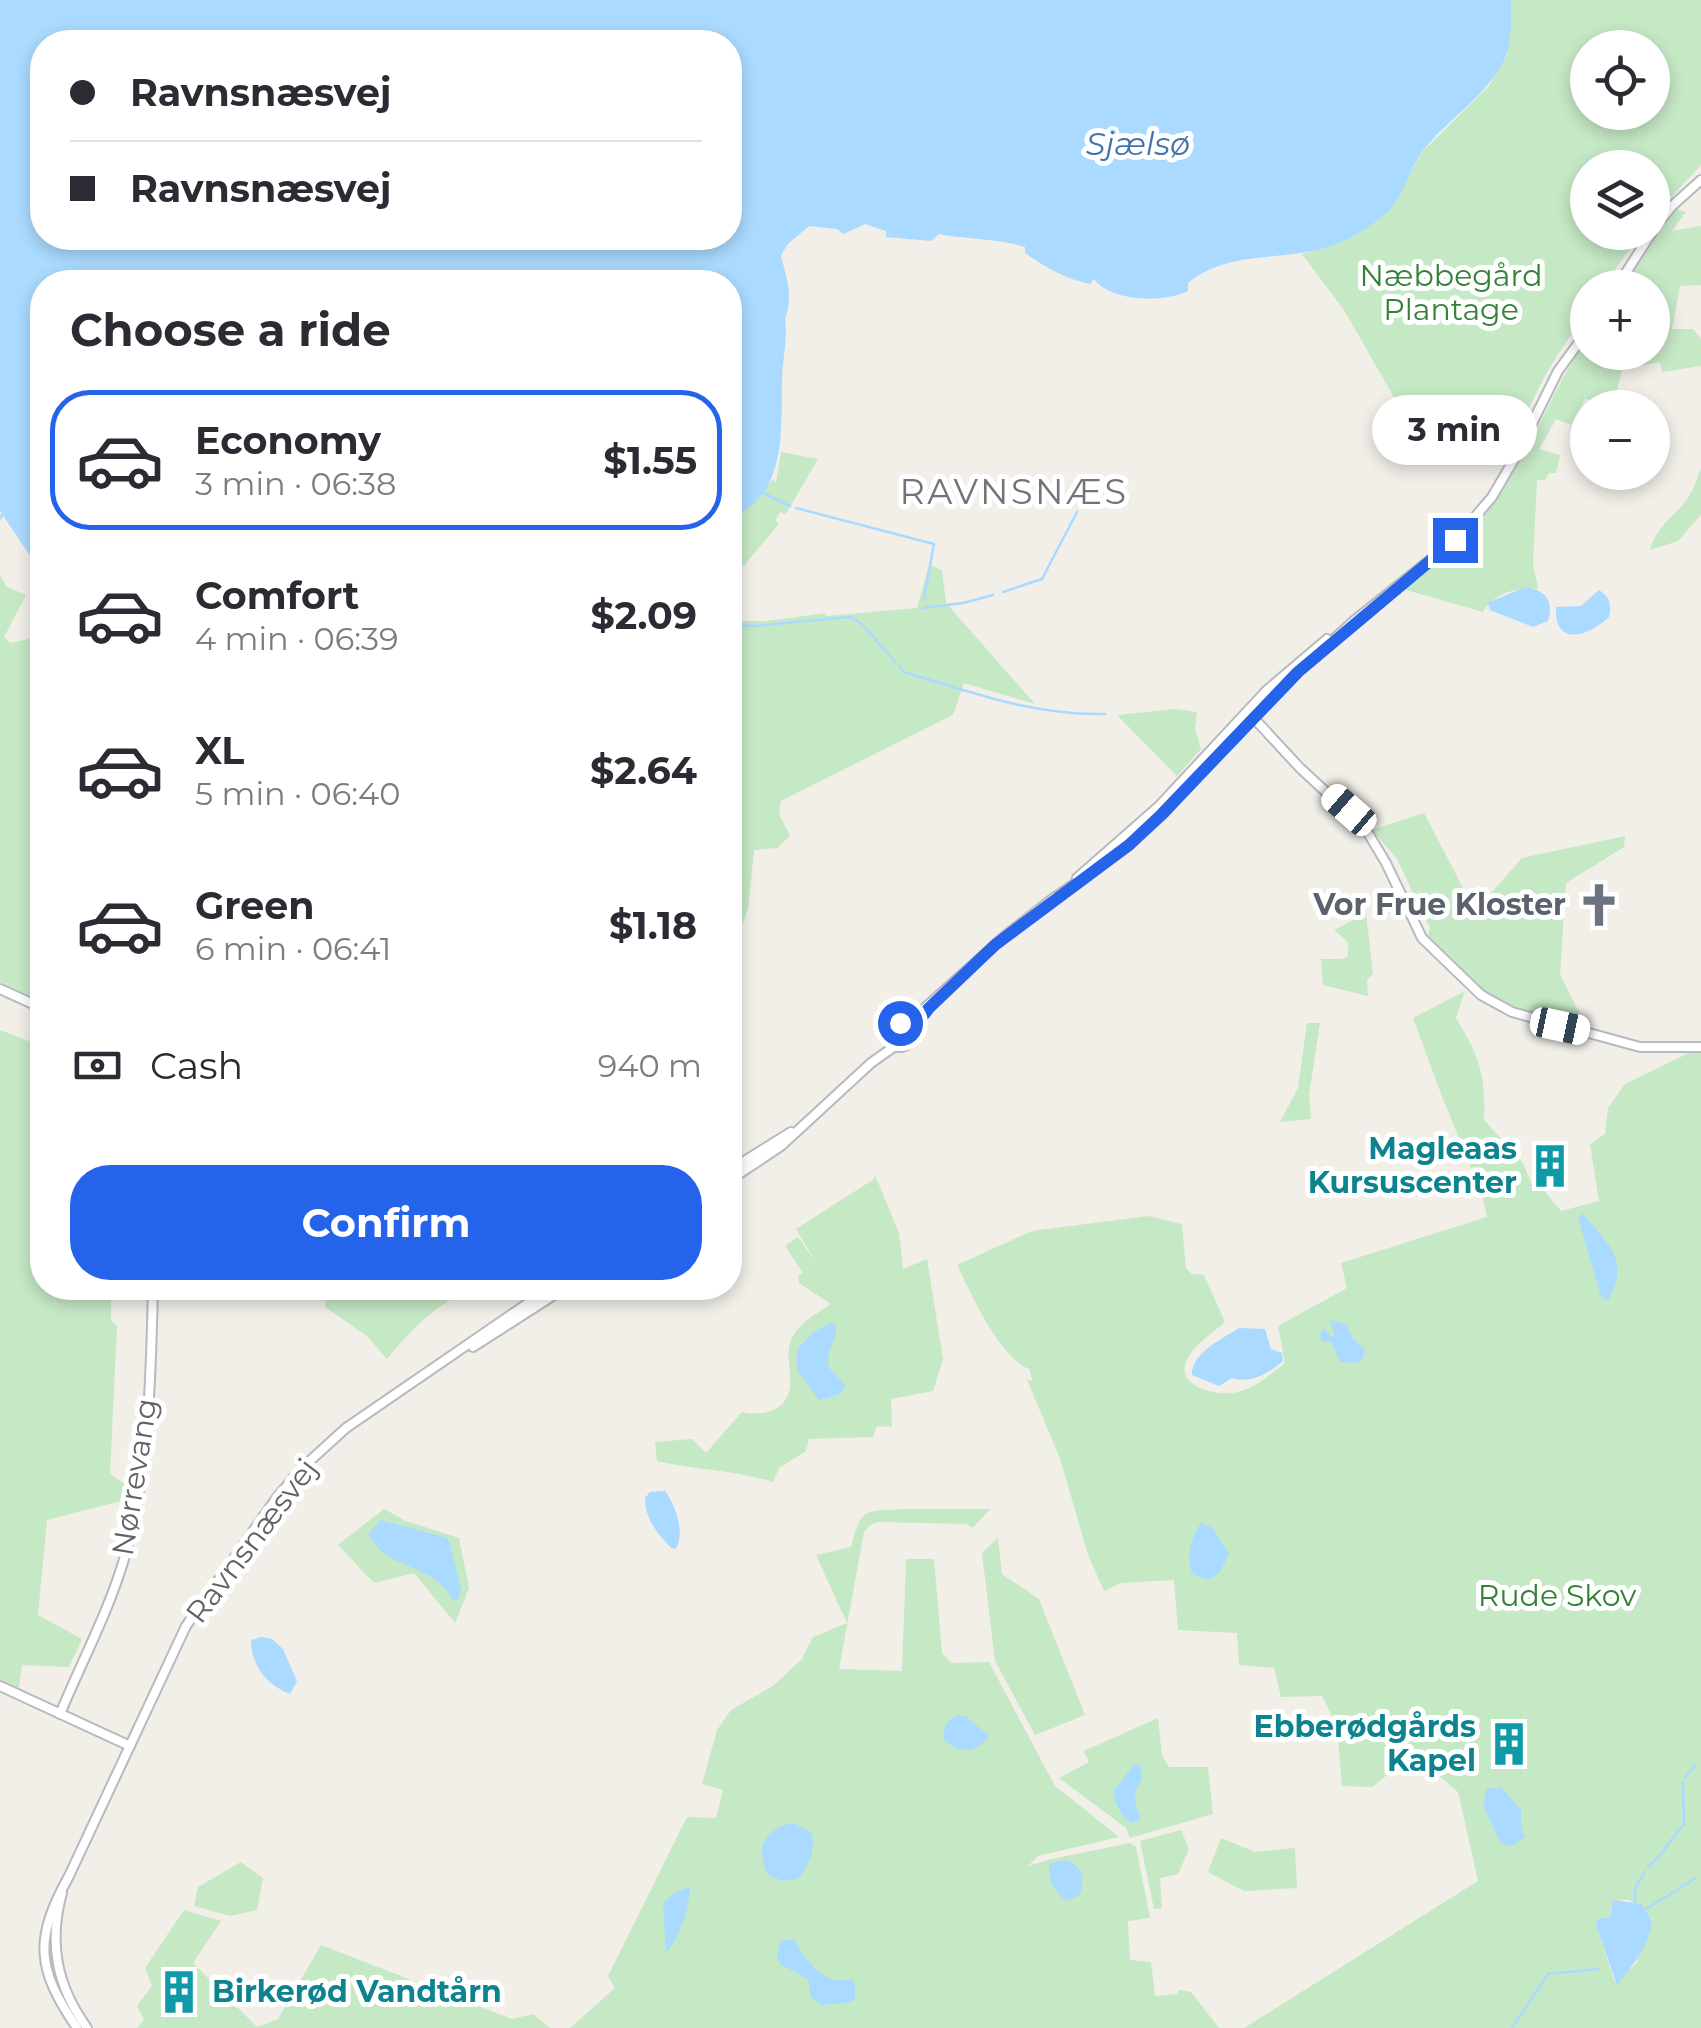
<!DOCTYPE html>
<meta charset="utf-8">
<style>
:root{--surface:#fff;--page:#f7f7f7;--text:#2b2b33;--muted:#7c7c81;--line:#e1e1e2;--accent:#2563eb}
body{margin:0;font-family:Montserrat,sans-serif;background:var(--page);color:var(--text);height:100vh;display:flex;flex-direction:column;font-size:38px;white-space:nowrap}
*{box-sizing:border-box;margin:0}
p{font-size:32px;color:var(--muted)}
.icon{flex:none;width:55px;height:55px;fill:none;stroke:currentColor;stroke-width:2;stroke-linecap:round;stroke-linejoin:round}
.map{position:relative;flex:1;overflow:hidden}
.drawer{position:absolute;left:30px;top:270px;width:712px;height:1030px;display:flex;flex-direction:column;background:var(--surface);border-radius:40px;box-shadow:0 5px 15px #0003}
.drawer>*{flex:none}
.banner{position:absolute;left:30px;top:30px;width:712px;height:220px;border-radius:40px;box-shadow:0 5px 15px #0003;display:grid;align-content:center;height:220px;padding:0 40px;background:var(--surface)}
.buttons{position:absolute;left:1570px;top:30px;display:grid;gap:20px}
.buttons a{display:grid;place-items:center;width:100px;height:100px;border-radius:50%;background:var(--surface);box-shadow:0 5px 15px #0003;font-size:50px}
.end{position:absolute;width:45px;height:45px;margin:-22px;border:12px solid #2563eb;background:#fff;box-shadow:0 0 0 5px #fff}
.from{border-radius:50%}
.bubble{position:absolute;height:70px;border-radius:35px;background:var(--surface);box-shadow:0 5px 15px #0003;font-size:32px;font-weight:700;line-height:70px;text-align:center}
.car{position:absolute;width:30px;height:60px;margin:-30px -15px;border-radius:12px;box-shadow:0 0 8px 2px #0007;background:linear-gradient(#fff 24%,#345 0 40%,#fff 0 76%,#345 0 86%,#fff 0)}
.banner b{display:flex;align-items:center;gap:35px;height:95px;font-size:38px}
.banner b+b{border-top:2px solid var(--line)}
.banner i{width:25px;height:25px;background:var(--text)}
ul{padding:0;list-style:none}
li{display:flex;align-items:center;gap:30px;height:140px;margin:0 20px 15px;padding:0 20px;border:5px solid transparent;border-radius:40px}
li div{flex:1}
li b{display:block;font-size:38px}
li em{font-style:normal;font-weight:700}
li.selected{border-color:var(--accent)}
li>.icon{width:90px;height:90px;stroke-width:1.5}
h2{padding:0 40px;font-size:45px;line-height:120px}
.pay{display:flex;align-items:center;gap:25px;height:110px;padding:0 40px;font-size:38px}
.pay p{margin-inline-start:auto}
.action{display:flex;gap:20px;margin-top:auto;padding:20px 40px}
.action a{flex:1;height:115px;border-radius:40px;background:var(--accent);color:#fff;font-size:40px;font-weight:700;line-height:115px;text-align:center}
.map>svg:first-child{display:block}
.green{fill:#c5e8c5;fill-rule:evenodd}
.water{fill:#aadaff;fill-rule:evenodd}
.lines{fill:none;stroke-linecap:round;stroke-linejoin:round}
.stream{stroke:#aadaff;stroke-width:2.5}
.secondary-casing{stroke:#b6babf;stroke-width:12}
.secondary{stroke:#fff;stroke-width:8}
.route{stroke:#2563eb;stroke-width:12}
.labels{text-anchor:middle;stroke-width:10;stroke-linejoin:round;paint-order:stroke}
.park-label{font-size:30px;fill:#348238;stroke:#fff}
.worship-label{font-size:30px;font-weight:bold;fill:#5b616d;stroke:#fff;text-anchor:end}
.culture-label{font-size:30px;font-weight:bold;fill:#0d838f;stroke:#fff;text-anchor:end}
.street-label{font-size:30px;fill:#5f6368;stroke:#fff}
.water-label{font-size:32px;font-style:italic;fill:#4174aa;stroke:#fff}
.quarter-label{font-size:35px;letter-spacing:2.5px;fill:#70757a;stroke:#fff}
</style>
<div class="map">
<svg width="1701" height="2028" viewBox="0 0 1701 2028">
<rect width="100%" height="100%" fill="#f1efe8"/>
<g class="green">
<path d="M 1511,0 L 1701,0 L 1701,165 L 1653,217 L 1652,168 L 1588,168 L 1588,232 L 1642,233 L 1602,287 L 1588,288 L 1587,310 L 1547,372 L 1508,449 L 1480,444 L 1460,458 L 1420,456 L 1414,432 L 1344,310 L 1302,254 L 1340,243 L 1392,207 L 1422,152 L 1489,86 L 1507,56 ZM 1588,48 L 1652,48 L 1652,112 L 1588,112 Z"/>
<path d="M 1675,209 L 1686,212 L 1672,231 L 1701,226 L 1701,285 L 1680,286 L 1672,329 L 1693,329 L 1701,339 L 1701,366 L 1662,372 L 1660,362 L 1622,369 L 1616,396 L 1607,402 L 1585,399 L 1571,425 L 1556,419 L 1539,449 L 1560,455 L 1556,473 L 1549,473 L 1545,480 L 1537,480 L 1533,563 L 1538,589 C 1519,586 1493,594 1483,612 L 1403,589 C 1432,564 1464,541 1488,510 C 1529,457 1551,392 1587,337 L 1588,352 L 1652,352 L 1652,288 L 1620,287 Z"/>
<path d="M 781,452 L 818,459 L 786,514 L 780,512 L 775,521 L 779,524 L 730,582 L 730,519 L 743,513 L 773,479 L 776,483 Z"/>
<path d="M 1701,468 L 1701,515 L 1678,541 L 1650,550 C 1657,525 1674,518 1688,498 C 1694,490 1697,478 1701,468 Z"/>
<path d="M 929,565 L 942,570 L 946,603 L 1035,704 L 964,683 L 953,715 L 781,801 L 779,814 L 790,836 L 777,848 L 754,850 L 748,909 L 730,956 L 730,621 L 767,621 L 825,613 L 826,616 L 917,608 Z"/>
<path d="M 0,575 L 7,587 L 26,595 L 4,637 L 10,643 L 42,636 L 42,1002 L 0,982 Z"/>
<path d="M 1176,709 L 1197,712 L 1195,728 L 1201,749 L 1177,776 L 1117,715 Z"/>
<path d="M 1424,813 L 1475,911 L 1522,858 L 1625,836 L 1624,847 L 1566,883 L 1560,974 L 1587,1029 L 1496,1003 L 1427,938 L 1430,928 L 1397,859 L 1372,830 Z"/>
<path d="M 1366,913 L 1373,974 L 1367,979 L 1368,996 L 1323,985 L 1321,959 L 1342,959 L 1348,956 L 1348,942 L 1334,930 Z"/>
<path d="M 1465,991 L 1456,1018 C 1479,1056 1486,1075 1484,1120 L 1523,1163 L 1532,1185 L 1541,1187 L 1561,1211 L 1599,1201 L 1590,1144 L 1605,1134 L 1608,1108 L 1625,1084 L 1693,1051 L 1701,1051 L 1701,2028 L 1244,2028 L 1478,1881 L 1458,1792 L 1414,1754 L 1372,1787 L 1342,1786 L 1337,1726 L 1322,1696 L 1281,1697 L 1274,1668 L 1239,1665 L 1237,1633 L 1178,1630 L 1174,1580 L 1121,1583 L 1104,1591 L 1088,1555 L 1060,1458 L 1027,1380 L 1033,1381 L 1029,1369 C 998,1356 972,1295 957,1265 L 1032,1231 L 1148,1216 L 1182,1224 L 1186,1269 L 1192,1274 L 1204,1275 L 1225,1322 C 1213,1333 1193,1345 1186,1362 C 1176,1388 1220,1397 1238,1392 C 1255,1388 1271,1374 1285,1363 L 1278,1326 L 1347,1288 L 1341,1263 L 1487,1217 L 1482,1194 L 1443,1099 L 1413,1018 ZM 1628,1900 L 1643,1906 L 1643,1911 L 1651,1919 L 1649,1938 L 1639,1950 L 1637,1963 L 1615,1982 L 1596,1925 L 1599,1918 L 1610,1917 L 1613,1901 Z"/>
<path d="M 1307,1023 L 1320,1023 L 1309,1095 L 1311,1119 L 1280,1122 L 1298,1088 Z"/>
<path d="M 0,1030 L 42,1046 L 42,1288 L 111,1288 L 111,1321 L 117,1326 L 110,1474 L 126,1485 L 125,1500 L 47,1520 L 38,1615 L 82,1639 L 69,1667 L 22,1665 L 19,1688 L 0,1679 Z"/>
<path d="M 875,1175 L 899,1233 L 903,1269 L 927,1259 L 943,1359 L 933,1391 L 891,1399 L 892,1427 L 877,1426 L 873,1437 L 809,1439 L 806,1451 L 779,1468 L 773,1482 C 735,1470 695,1470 657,1461 L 655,1442 L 692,1439 L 706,1453 L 742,1412 C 762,1417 788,1411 790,1386 C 792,1370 785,1356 791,1340 C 799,1322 817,1314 831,1304 L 799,1283 L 798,1276 L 803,1273 L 785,1246 L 798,1237 L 817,1264 L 796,1229 L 874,1179 Z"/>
<path d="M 327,1288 L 474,1288 C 439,1301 411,1330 387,1359 L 367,1336 L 325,1307 Z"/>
<path d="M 384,1509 L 406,1521 L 459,1538 L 469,1588 L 455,1623 L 414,1573 L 374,1583 L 338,1545 Z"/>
<path d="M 905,1509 L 990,1509 L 973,1528 L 966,1524 L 878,1522 L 870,1525 L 864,1532 L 839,1669 L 902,1671 L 906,1559 L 934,1559 L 942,1653 L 951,1663 L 989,1662 L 1055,1786 L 1119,1837 L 1038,1856 L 1028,1866 C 1061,1855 1095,1851 1130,1843 L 1136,1847 L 1150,1918 L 1128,1921 L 1130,1960 L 1151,1962 L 1155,1996 L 1177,1994 L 1179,1990 L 1191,1992 L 1219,2028 L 570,2028 L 615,1988 L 608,1976 L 687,1817 L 716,1818 L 723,1790 L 702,1784 L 717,1730 L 731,1710 L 773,1686 L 802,1659 L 813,1637 L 847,1623 L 816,1555 L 851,1547 C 862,1505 864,1512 905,1509 Z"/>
<path d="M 998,1538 L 1002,1574 L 1039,1599 L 1085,1715 L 1035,1735 L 995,1661 L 982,1553 Z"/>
<path d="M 1158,1718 L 1162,1756 L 1169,1767 L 1208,1767 L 1213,1814 L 1130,1838 L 1126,1828 L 1059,1778 L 1089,1762 L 1084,1751 Z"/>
<path d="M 1181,1830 L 1189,1849 L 1178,1874 L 1160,1878 L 1162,1908 L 1154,1909 L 1140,1841 Z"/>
<path d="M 1221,1838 L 1255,1852 L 1295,1848 L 1297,1888 L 1244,1891 L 1208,1872 Z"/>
<path d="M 241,1862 L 263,1878 L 257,1910 L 230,1916 L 194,1906 L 198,1887 Z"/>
<path d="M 184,1910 L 221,1921 L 193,1963 L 257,2027 L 278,2019 L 321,1945 L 512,2019 L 533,2014 L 550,2028 L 137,2028 L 144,2020 L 137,2006 L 152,1986 L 145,1968 Z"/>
</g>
<g class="water">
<path d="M 0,0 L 1511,0 C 1511,18 1512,45 1504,61 C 1484,99 1447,119 1422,152 C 1410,169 1405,191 1392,207 C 1379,222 1353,238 1334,245 C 1285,263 1231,248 1188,283 L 1188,291 C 1164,303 1111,302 1094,279 L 1090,284 C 1066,279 1045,267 1025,253 L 1025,247 C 997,238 968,240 939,234 L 931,241 L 886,237 L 886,231 L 865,224 L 843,234 L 837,229 L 809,226 L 788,244 L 781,255 C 786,277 794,297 785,318 C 788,339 782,361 782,382 C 781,434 787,494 730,519 L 730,282 L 42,282 L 42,568 L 37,566 L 0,511 ZM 42,42 L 730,42 L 730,238 L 42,238 Z"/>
<path d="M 1525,587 C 1546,590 1554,601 1548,621 L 1533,627 L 1490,610 L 1488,603 Z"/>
<path d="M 1599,590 C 1610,597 1612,605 1609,617 C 1589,636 1554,648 1556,607 L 1581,606 Z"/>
<path d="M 1583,1214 C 1610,1247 1630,1259 1608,1301 L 1601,1296 L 1578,1218 Z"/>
<path d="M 1330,1320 L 1347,1325 L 1353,1339 L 1365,1349 L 1363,1358 L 1358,1363 L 1340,1362 L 1331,1342 L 1322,1342 L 1320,1335 L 1324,1328 L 1330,1336 L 1335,1337 Z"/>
<path d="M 831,1323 L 836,1324 C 838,1338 824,1355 829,1366 C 832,1375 841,1377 845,1386 L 840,1394 L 819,1400 L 797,1370 L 797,1350 L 813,1332 Z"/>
<path d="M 1239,1328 L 1265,1329 L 1271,1349 L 1282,1353 L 1283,1361 C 1269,1373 1251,1384 1232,1378 L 1219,1386 L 1192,1375 C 1191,1353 1222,1339 1239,1328 Z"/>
<path d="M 665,1491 C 676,1506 685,1532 676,1549 L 671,1548 C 657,1533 645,1519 645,1498 L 650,1492 Z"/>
<path d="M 381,1520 L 448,1538 L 461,1589 L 458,1599 L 454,1601 C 428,1558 390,1574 368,1534 Z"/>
<path d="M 1201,1523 L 1213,1528 L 1229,1554 L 1220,1572 L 1208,1580 L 1192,1574 C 1186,1553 1190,1541 1201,1523 Z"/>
<path d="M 261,1637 L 272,1639 L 283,1649 L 297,1681 L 290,1694 C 266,1685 251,1665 251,1640 Z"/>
<path d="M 958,1715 L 967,1717 L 989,1736 C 977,1754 958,1754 943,1739 C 943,1727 947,1720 958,1715 Z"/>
<path d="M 1140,1764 L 1142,1779 C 1132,1795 1134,1802 1141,1819 L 1132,1823 C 1119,1816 1117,1805 1113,1792 L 1133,1765 Z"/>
<path d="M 1501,1787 L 1521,1810 L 1521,1827 L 1525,1837 L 1511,1846 L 1500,1843 L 1483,1804 L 1486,1789 Z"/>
<path d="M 793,1823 L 812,1833 C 815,1851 809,1865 798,1879 L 783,1881 L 768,1875 C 755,1848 763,1829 793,1823 Z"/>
<path d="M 1066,1860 C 1082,1865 1085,1880 1080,1895 L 1066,1901 C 1053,1888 1049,1883 1049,1864 Z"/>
<path d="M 690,1887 C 689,1908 680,1938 666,1952 L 663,1903 L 676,1892 Z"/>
<path d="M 1613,1900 L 1642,1904 C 1643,1909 1647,1912 1649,1916 C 1660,1934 1627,1973 1617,1985 L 1596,1925 L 1599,1918 L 1610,1917 Z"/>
<path d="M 794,1939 C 807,1962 823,1986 851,1979 L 855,1984 L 855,1999 L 848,2003 L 821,2005 L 811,1997 L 808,1979 L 780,1964 L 777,1956 L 780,1941 Z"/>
</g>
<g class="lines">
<g class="stream">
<path d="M 763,493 L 790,506"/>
<path d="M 796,508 L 934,544 L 924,599"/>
<path d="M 0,519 L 3,513"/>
<path d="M 1003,592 L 1042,579 L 1077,512"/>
<path d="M 923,608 L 963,603 L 993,595"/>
<path d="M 730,624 L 752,626 L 851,617 L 863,625 L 895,662"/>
<path d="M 899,666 L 904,672 C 971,692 1035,716 1105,714"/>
<path d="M 1685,1778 L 1696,1764"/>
<path d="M 1648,1867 C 1663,1856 1671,1838 1684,1824 L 1683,1783"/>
<path d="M 1635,1904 L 1635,1889 L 1645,1871"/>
<path d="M 1643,1911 L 1696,1878"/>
<path d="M 1512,2028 L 1548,1974 L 1599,1969"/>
</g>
<g class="secondary-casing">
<g id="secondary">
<path d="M 1652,231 L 1672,206 L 1701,180"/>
<path d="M 1616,288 L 1652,232"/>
<path d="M 1250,714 L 1300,768 L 1365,828 L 1386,863 L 1422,938 L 1481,995 L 1512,1012 L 1640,1047 L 1701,1047"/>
<path d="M 1077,878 L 1159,806 L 1267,690 L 1327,639"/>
<path d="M 1053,899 L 1129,845 L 1163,814 L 1273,694 L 1355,620 L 1455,540 L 1492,497 L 1516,456 L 1558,371 L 1588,330"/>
<path d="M 0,989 L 42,1008"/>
<circle cx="900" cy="1035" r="12"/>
<path d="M 907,1024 L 1005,936 L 1055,897"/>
<path d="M 730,1170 L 791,1132"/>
<path d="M 730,1180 L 781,1146 L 871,1063 L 895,1046"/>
<path d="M 473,1347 L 565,1288"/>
<path d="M 0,1686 L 130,1746"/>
<path d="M 60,1714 C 82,1661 109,1611 125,1556 C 149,1471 151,1376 153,1288"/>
<path d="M 62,1893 C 48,1944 57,1986 87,2028"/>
<path d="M 77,2028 C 36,1968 34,1939 69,1876 L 186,1626 L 278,1496 L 302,1468 L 346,1428 L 550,1288"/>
</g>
</g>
<use href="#secondary" class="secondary"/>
</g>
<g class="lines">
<path class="route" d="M 900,1023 L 912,1030 L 929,1008 L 995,945 L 1129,845 L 1162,814 L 1298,672 L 1455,540"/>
</g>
<defs>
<g id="church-bare" transform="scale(3.45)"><path d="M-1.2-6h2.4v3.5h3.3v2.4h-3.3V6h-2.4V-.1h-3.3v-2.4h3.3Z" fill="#6b7280" stroke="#fff" stroke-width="2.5" paint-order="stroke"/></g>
<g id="building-bare" transform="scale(3.45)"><path d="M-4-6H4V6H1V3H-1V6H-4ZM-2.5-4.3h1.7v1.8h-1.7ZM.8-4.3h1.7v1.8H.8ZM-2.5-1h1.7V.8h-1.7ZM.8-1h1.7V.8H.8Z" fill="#0f9aa8" stroke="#fff" stroke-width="2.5" paint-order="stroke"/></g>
</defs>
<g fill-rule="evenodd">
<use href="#church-bare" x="1599" y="905"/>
<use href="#building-bare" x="1550" y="1166"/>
<use href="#building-bare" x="1509" y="1744"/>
<use href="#building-bare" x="179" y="1992"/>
</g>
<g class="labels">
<g class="park-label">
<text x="1451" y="286">Næbbegård<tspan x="1451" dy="34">Plantage</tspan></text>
<text x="1557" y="1606">Rude Skov</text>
</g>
<g class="worship-label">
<text x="1566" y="915">Vor Frue Kloster</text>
</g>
<g class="culture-label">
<text x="1517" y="1159">Magleaas<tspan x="1517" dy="34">Kursuscenter</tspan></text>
<text x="1476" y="1737">Ebberødgårds<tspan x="1476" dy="34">Kapel</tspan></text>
<text x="212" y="2002" text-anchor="start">Birkerød Vandtårn</text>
</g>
<g class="street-label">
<text transform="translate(135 1477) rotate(-81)" y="10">Nørrevang</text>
<text transform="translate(252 1541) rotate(-53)" y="10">Ravnsnæsvej</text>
</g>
<g class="water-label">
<text x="1138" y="155">Sjælsø</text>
</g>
<g class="quarter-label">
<text x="1014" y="504">RAVNSNÆS</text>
</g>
</g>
</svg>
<div class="buttons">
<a><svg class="icon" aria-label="locate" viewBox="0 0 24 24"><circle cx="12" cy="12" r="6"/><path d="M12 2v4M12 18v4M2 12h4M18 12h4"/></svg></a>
<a><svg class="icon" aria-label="layers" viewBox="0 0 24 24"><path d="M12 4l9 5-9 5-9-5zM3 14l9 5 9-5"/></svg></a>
<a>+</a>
<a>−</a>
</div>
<i class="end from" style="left:900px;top:1023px"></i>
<i class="end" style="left:1455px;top:540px"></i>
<div class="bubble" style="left:1372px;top:395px;width:165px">3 min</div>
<i class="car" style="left:1349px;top:810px;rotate:311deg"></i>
<i class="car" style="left:1560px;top:1026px;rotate:102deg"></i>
<div class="banner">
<b><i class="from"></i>Ravnsnæsvej</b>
<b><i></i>Ravnsnæsvej</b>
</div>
<section class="drawer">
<h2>Choose a ride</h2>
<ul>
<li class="selected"><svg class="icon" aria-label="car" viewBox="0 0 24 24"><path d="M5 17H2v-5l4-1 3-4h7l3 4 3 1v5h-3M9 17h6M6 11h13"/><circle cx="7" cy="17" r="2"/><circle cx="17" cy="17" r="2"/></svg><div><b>Economy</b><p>3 min · 06:38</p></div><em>$1.55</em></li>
<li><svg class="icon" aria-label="car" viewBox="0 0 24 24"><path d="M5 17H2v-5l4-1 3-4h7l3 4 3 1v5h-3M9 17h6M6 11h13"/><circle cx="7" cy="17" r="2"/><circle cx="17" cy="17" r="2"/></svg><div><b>Comfort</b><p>4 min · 06:39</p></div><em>$2.09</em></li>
<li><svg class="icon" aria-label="car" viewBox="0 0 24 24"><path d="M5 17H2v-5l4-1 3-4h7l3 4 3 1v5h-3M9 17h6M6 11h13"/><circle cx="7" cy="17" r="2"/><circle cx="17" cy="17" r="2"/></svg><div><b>XL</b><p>5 min · 06:40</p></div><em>$2.64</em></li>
<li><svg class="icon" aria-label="car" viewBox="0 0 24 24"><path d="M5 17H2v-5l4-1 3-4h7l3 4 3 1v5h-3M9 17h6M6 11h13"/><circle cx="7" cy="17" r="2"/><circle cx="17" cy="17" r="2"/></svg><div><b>Green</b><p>6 min · 06:41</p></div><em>$1.18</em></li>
</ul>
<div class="pay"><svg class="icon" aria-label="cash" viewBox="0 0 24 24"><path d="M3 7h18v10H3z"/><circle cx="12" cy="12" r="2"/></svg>Cash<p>940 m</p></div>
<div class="action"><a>Confirm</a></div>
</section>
</div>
